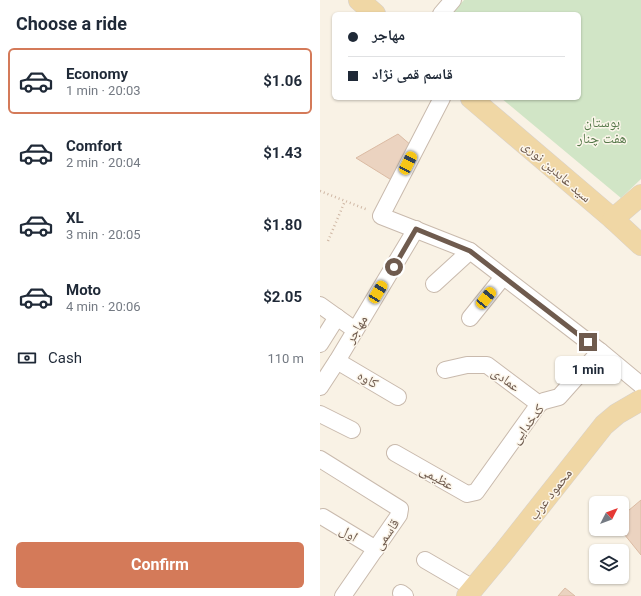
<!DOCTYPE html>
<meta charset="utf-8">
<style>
:root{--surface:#fff;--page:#f6f6f7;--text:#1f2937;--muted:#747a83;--line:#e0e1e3;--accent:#d47a59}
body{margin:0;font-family:Roboto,"Noto Naskh Arabic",sans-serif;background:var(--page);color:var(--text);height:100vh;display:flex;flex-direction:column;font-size:15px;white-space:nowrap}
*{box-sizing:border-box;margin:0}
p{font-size:13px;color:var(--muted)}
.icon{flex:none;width:22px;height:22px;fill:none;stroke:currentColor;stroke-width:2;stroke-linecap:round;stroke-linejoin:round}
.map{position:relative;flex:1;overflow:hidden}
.side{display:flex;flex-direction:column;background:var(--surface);width:320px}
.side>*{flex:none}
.top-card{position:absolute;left:12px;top:12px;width:249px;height:88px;border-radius:6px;box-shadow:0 1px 3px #0004;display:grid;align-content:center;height:88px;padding:0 16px;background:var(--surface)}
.needle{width:26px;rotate:48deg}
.tools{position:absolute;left:269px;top:496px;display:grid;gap:8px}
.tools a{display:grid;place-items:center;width:40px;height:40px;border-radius:6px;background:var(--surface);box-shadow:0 1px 3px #0004;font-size:20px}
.end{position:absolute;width:18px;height:18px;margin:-9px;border:5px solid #6f5b4e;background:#fff;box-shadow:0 0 0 2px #fff}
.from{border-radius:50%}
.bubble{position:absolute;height:28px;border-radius:6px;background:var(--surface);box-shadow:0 1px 3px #0004;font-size:13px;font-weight:700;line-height:28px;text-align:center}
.car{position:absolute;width:12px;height:24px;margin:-12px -6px;border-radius:5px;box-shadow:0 0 3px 1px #0007;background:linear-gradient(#f5c518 24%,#345 0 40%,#f5c518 0 76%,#345 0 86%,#f5c518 0)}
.top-card b{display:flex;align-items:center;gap:14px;height:38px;font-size:15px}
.top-card b+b{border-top:1px solid var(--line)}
.top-card i{width:10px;height:10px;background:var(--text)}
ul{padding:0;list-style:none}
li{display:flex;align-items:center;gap:12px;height:66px;margin:0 8px 6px;padding:0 8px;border:2px solid transparent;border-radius:6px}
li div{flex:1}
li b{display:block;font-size:15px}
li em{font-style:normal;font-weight:700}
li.on{border-color:var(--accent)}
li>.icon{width:36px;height:36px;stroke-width:1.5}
h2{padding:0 16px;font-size:18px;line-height:48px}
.pay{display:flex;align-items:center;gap:10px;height:44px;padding:0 16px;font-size:15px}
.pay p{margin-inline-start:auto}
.action{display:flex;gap:8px;margin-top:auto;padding:8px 16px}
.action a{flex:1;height:46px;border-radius:6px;background:var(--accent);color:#fff;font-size:16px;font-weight:700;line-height:46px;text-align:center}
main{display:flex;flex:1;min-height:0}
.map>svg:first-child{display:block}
.green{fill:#d1e5c6}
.building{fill:#ebd3c0;stroke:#dbbba3}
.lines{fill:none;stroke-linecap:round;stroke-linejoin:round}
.minor-casing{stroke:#c9baad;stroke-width:18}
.major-casing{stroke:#d7d1cd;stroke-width:22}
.path{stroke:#cfb7a4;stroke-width:2.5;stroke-dasharray:1 3;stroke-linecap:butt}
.minor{stroke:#fff;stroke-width:16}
.major{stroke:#f0d7a5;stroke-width:21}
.route{stroke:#6f5b4e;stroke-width:5}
.labels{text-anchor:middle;stroke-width:3;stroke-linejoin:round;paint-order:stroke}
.park-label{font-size:14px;fill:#56794a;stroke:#fcf6eb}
.street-label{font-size:14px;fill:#6f5b4e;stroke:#fcf6eb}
</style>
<main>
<section class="side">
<h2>Choose a ride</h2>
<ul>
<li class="on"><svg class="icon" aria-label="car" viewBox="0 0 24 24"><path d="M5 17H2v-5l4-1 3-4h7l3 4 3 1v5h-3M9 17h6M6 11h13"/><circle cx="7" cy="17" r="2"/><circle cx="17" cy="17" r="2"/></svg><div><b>Economy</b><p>1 min · 20:03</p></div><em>$1.06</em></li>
<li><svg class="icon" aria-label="car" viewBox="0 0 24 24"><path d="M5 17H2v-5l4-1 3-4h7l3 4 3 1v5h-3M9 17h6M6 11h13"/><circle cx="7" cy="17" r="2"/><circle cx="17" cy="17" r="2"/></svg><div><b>Comfort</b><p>2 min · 20:04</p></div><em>$1.43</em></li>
<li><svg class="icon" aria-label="car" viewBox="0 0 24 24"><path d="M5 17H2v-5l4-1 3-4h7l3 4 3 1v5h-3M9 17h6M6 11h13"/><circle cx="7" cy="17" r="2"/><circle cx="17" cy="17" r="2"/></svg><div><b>XL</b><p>3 min · 20:05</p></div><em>$1.80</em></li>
<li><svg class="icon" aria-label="car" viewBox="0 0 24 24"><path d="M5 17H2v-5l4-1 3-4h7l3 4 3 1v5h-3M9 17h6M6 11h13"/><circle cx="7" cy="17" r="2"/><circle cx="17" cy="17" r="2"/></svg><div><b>Moto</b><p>4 min · 20:06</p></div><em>$2.05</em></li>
</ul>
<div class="pay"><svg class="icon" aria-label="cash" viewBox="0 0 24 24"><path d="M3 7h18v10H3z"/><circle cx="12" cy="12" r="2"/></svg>Cash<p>110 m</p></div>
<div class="action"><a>Confirm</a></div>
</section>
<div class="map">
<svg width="321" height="596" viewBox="0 0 321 596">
<rect width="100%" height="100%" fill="#f9f2e5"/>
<path class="green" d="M 144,0 L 321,0 L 321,179 L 301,198 L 181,98 L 259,98 L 259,14 L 131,14 Z"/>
<g class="building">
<path d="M 78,134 L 92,146 L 73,181 L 36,158 Z"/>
<path d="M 321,500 L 321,555 L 300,529 L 302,529 L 302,516 Z"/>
<path d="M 245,588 L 255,596 L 238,596 Z"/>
</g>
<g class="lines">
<g class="minor-casing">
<g id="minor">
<path d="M 121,14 L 133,0"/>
<path d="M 122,98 L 61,216 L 150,251 L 280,351 L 321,385"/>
<path d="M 114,284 L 150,251"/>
<path d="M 0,305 L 35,330"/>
<path d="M 150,318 L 183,277"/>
<path d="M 0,344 L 17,317"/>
<path d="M 17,361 L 78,397"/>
<path d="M 125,370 L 147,365 L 167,365 L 219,404"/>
<path d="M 0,387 L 17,361 L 96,229"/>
<path d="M 0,414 L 32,430"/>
<path d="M 75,453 L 147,494 L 156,492 L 219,404 L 224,401 L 239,397 L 280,351"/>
<path d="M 0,459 L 80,509 L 79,515 L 23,596"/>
<path d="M 3,517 L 56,549"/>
<path d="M 105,560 L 153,588"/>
<path d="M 81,593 L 85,596"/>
</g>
</g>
<g class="major-casing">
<g id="major">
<path d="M 39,0 L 55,14"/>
<path d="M 151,98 L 293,219 L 321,245"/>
<path d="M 293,219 L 321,195"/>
<path d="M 147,596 L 182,554 L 284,425 L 297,414 L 321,400"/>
</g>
</g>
<g class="path">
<path d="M 0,191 L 48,210"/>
<path d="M 8,241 L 25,201"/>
</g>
<use href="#minor" class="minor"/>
<use href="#major" class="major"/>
</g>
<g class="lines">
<path class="route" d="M 74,267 L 96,229 L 150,251 L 268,342"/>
</g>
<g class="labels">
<g class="park-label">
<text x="282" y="127">بوستان<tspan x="282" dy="16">هفت چنار</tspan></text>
</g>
<g class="street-label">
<text transform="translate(237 171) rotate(41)" y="5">سید عابدین نوری</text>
<text transform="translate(36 329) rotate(-59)" y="5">مهاجر</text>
<text transform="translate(48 379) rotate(30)" y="5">کاوه</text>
<text transform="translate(186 379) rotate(36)" y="5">عمادی</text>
<text transform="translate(207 424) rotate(-53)" y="5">کدخدایی</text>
<text transform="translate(117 477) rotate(29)" y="5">عظیمی</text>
<text transform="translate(230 494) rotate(-52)" y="5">محمود عرب</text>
<text transform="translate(29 533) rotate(31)" y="5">اول</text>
<text transform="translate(66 534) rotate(-55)" y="5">قاسمی</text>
</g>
</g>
</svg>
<div class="tools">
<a><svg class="needle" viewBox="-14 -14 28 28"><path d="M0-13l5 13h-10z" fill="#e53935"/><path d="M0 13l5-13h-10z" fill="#747a83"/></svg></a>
<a><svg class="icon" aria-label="layers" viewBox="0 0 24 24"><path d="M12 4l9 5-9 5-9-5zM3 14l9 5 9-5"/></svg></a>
</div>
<i class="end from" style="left:74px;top:267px"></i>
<i class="end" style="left:268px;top:342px"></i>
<div class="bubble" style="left:235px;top:356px;width:66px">1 min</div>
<i class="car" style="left:88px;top:163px;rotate:27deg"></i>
<i class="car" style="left:58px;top:292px;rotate:31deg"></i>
<i class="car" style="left:166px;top:298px;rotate:39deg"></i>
<div class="top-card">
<b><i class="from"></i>مهاجر</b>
<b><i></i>قاسم قمی نژاد</b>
</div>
</div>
</main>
